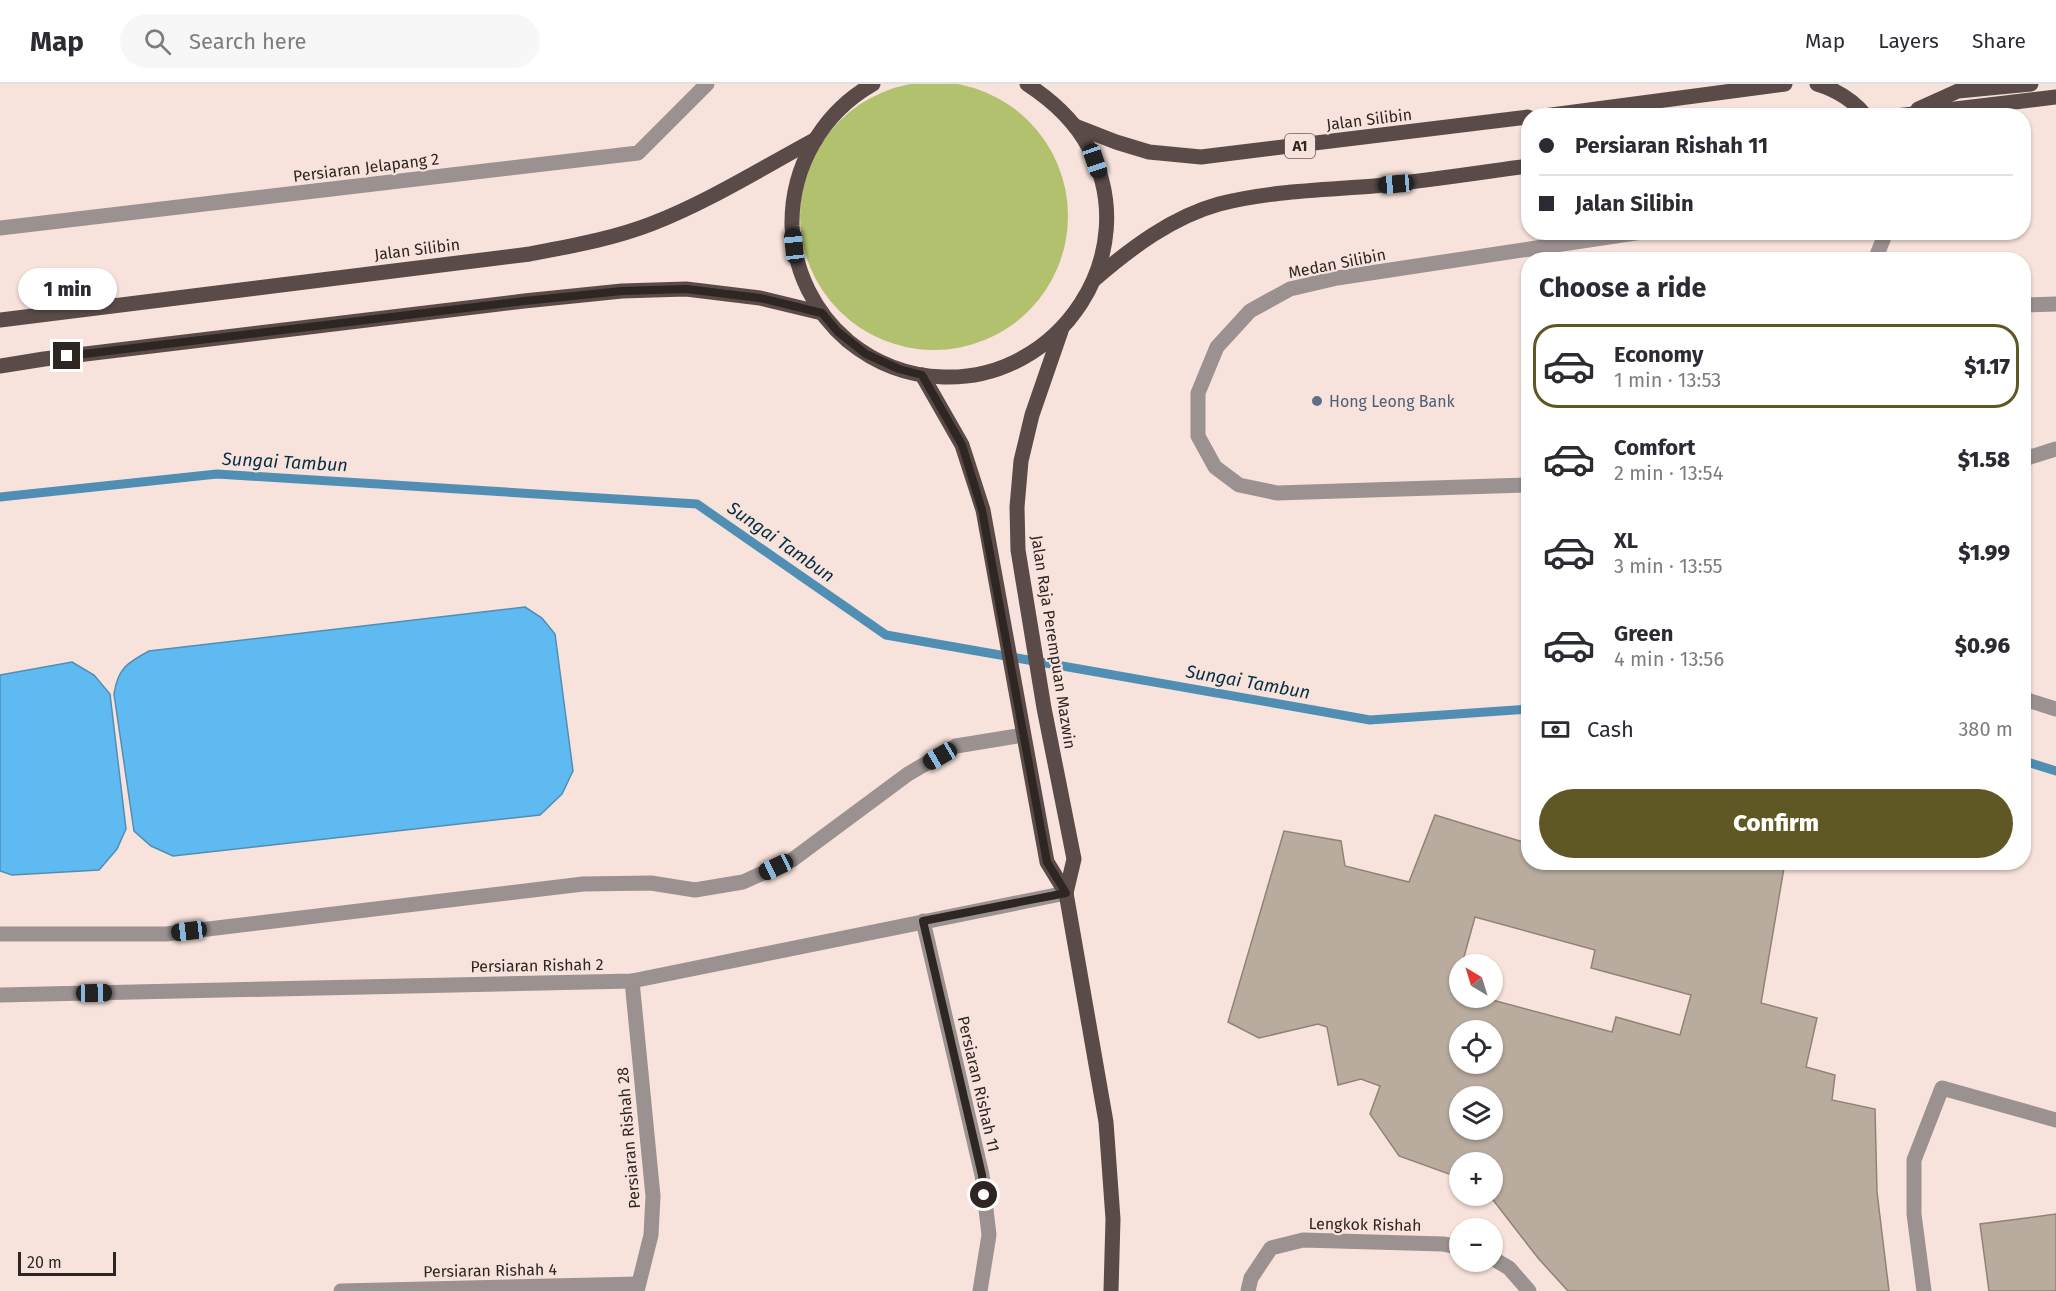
<!DOCTYPE html>
<meta charset="utf-8">
<style>
:root{--surface:#fff;--page:#f7f7f7;--text:#2b2b33;--muted:#7c7c81;--line:#e1e1e2;--accent:#5f5825}
body{margin:0;font-family:"Fira Sans",sans-serif;background:var(--page);color:var(--text);height:100vh;display:flex;flex-direction:column;font-size:22px;white-space:nowrap}
*{box-sizing:border-box;margin:0}
p{font-size:20px;color:var(--muted)}
.icon{flex:none;width:33px;height:33px;fill:none;stroke:currentColor;stroke-width:2;stroke-linecap:round;stroke-linejoin:round}
.map{position:relative;flex:1;overflow:hidden}
.sheet{position:absolute;left:1521px;top:168px;width:510px;height:618px;display:flex;flex-direction:column;background:var(--surface);border-radius:24px;box-shadow:0 2px 4px #0004}
.sheet>*{flex:none}
.hud{position:absolute;left:1521px;top:24px;width:510px;height:132px;border-radius:24px;box-shadow:0 2px 4px #0004;display:grid;align-content:center;height:132px;padding:0 18px;background:var(--surface)}
.needle{width:39px;rotate:322deg}
.fabs{position:absolute;left:1449px;top:870px;display:grid;gap:12px}
.fabs a{display:grid;place-items:center;width:54px;height:54px;border-radius:50%;background:var(--surface);box-shadow:0 2px 4px #0004;font-size:30px}
.scale{position:absolute;left:18px;bottom:15px;width:98px;box-sizing:border-box;padding-left:6px;border:3px solid #2d2623;border-top:0;font-size:16px;line-height:21px;white-space:nowrap;color:#2d2623;-webkit-text-stroke:4px #f7e3db;paint-order:stroke}
.end{position:absolute;width:27px;height:27px;margin:-14px;border:8px solid #2d2623;background:#fff;box-shadow:0 0 0 3px #fff}
.from{border-radius:50%}
.bubble{position:absolute;height:42px;border-radius:21px;background:var(--surface);box-shadow:0 2px 4px #0004;font-size:20px;font-weight:800;line-height:42px;text-align:center}
.car{position:absolute;width:18px;height:36px;margin:-18px -9px;border-radius:8px;box-shadow:0 0 4px 2px #0007;background:linear-gradient(#222 24%,#8ab4d8 0 40%,#222 0 76%,#8ab4d8 0 86%,#222 0)}
.hud b{display:flex;align-items:center;gap:21px;height:57px;font-size:22px}
.hud b+b{border-top:2px solid var(--line)}
.hud i{width:15px;height:15px;background:var(--text)}
ul{padding:0;list-style:none}
li{display:flex;align-items:center;gap:18px;height:84px;margin:0 12px 9px;padding:0 6px;border:3px solid transparent;border-radius:24px}
li div{flex:1}
li b{display:block;font-size:22px}
li em{font-style:normal;font-weight:800}
li.on{border-color:var(--accent)}
li>.icon{width:54px;height:54px;stroke-width:1.5}
h2{padding:0 18px;font-size:27px;line-height:72px}
.pay{display:flex;align-items:center;gap:15px;height:66px;padding:0 18px;font-size:22px}
.pay p{margin-inline-start:auto}
.action{display:flex;gap:12px;margin-top:auto;padding:12px 18px}
.action a{flex:1;height:69px;border-radius:36px;background:var(--accent);color:#fff;font-size:24px;font-weight:800;line-height:69px;text-align:center}
header{display:flex;align-items:center;gap:36px;box-sizing:border-box;height:84px;padding:0 30px;background:var(--surface);border-bottom:2px solid var(--line)}
header strong{font-size:28px}
nav{display:flex;gap:33px;margin-inline-start:auto;font-size:21px}
.search{width:420px;height:54px;background:var(--page);display:flex;align-items:center;gap:15px;box-sizing:border-box;padding:0 21px;border-radius:33px;color:var(--muted);font-size:22px}
.map>svg:first-child{display:block}
.green{fill:#b2c16d}
.water{fill:#5fbaf2;stroke:#508eb4;stroke-width:1.5}
.lines{fill:none;stroke-linecap:round;stroke-linejoin:round}
.stream{stroke:#508eb4;stroke-width:9}
.building{fill:#b9ac9e;stroke:#908376;stroke-width:1.5;fill-rule:evenodd}
.minor{stroke:#9a9190;stroke-width:15}
.major{stroke:#5a4b49;stroke-width:15}
.route{stroke:#2d2623;stroke-width:8}
.service-dot{fill:#5c6f8a;stroke:#f7e3db;stroke-width:2}
.labels{text-anchor:middle;stroke-width:4.5;stroke-linejoin:round;paint-order:stroke}
.shield{fill:#f7e3db;stroke:#6a5f5a;stroke-width:1.5}
.shield-label{font-size:15px;font-weight:bold;fill:#2d2623}
.street-label{font-size:16px;fill:#2d2623;stroke:#f7e3db}
.service-label{font-size:16px;fill:#4e5e75;stroke:#f7e3db;text-anchor:start}
.water-label{font-size:18px;font-style:italic;fill:#042d43;stroke:#f7e3db}
</style>
<header>
<strong>Map</strong>
<div class="search"><svg class="icon" aria-label="search" viewBox="0 0 24 24"><circle cx="10" cy="10" r="6"/><path d="M15 15l6 6"/></svg>Search here</div>
<nav><a>Map</a><a>Layers</a><a>Share</a></nav>
</header>
<div class="map">
<svg width="2056" height="1207" viewBox="0 0 2056 1207">
<rect width="100%" height="100%" fill="#f7e3db"/>
<circle class="green" cx="934" cy="132" r="134"/>
<g class="water">
<path d="M 525,523 L 542,534 L 555,550 L 573,687 L 562,710 L 540,731 L 173,772 L 151,762 L 134,747 L 114,610 C 118,584 127,579 149,567 Z"/>
<path d="M 72,578 L 94,591 L 110,610 L 126,745 L 117,765 L 99,786 L 12,791 L 0,787 L 0,591 Z"/>
</g>
<g class="lines">
<g class="stream">
<path d="M 0,413 L 217,390 L 697,420 L 886,551 L 1370,636 L 1528,625"/>
<path d="M 2024,677 L 2056,687"/>
</g>
</g>
<g class="building">
<path d="M 1435,731 L 1523,758 L 1528,737 L 1528,778 L 1785,778 L 1761,919 L 1817,934 L 1806,983 L 1835,991 L 1832,1016 L 1875,1025 L 1877,1108 L 1889,1207 L 1568,1207 L 1538,1174 L 1490,1112 L 1492,1112 L 1492,1078 L 1464,1078 L 1463,1076 L 1462,1078 L 1460,1078 L 1460,1094 L 1399,1072 L 1370,1030 L 1380,1002 L 1361,995 L 1338,1001 L 1327,943 L 1318,940 L 1259,954 L 1228,938 L 1284,747 L 1341,757 L 1345,782 L 1409,798 ZM 1475,833 L 1595,866 L 1591,884 L 1691,911 L 1680,951 L 1616,933 L 1612,948 L 1485,914 L 1460,914 L 1460,906 L 1455,905 L 1460,889 L 1460,880 L 1462,880 ZM 1460,946 L 1492,946 L 1492,980 L 1460,980 ZM 1460,1012 L 1492,1012 L 1492,1046 L 1460,1046 Z"/>
<path d="M 2056,1130 L 2056,1207 L 1989,1207 L 1980,1140 Z"/>
</g>
<g class="lines">
<g class="minor">
<path d="M 0,144 L 638,69 L 707,0"/>
<path d="M 1875,176 L 1886,148"/>
<path d="M 2024,221 L 2056,220"/>
<path d="M 2024,375 L 2056,365"/>
<path d="M 1528,401 L 1277,409 L 1239,401 L 1215,383 L 1198,352 L 1198,309 L 1217,263 L 1250,227 L 1290,205 L 1337,194 L 1642,148"/>
<path d="M 2024,615 L 2056,625"/>
<path d="M 923,837 L 982,1091 L 989,1151 L 980,1207"/>
<path d="M 0,850 L 166,850 L 583,800 L 651,799 L 695,806 L 743,798 L 792,776 L 908,690 L 956,662 L 1023,651"/>
<path d="M 632,897 L 653,1112 L 651,1151 L 637,1207"/>
<path d="M 0,911 L 632,897 L 1066,809"/>
<path d="M 1492,1174 L 1509,1184 L 1529,1207"/>
<path d="M 341,1207 L 638,1200"/>
<path d="M 1248,1207 L 1251,1194 L 1271,1164 L 1303,1156 L 1443,1160 L 1460,1163"/>
<path d="M 1924,1207 L 1914,1130 L 1914,1076 L 1942,1004 L 2056,1036"/>
</g>
<g class="major">
<path d="M 873,0 C 822,29 791,83 792,142 C 794,187 814,228 848,257 C 875,279 908,292 943,293 C 1060,297 1145,169 1089,64 C 1075,37 1053,17 1027,0"/>
<path d="M 1817,0 C 1837,6 1853,16 1866,32"/>
<path d="M 1918,25 L 1958,7 L 2031,0"/>
<path d="M 1544,32 L 1785,0"/>
<path d="M 1896,32 L 2056,13"/>
<path d="M 1075,42 L 1116,58 L 1149,68 L 1201,73 L 1528,33"/>
<path d="M 1095,195 C 1131,164 1172,133 1219,120 C 1269,107 1323,106 1374,102 C 1426,97 1477,89 1528,82"/>
<path d="M 0,236 L 530,170 C 571,162 612,155 651,140 C 708,118 762,84 816,55"/>
<path d="M 1061,247 L 1032,331 L 1021,377 L 1017,423 L 1018,466 L 1044,624 L 1074,775 L 1066,809"/>
<path d="M 0,282 L 44,275 L 524,217 L 622,207 L 686,205 L 760,214 L 822,229"/>
<path d="M 922,291 L 962,361 L 983,426 L 1047,778 L 1066,809 L 1106,1038 L 1113,1135 L 1111,1207"/>
</g>
</g>
<g class="lines">
<path class="route" d="M 67,272 L 524,217 L 622,207 L 686,205 L 760,214 L 822,229 L 838,248 L 866,270 L 899,285 L 922,291 L 962,361 L 982,426 L 1047,778 L 1066,809 L 923,837 L 982,1091 L 984,1111"/>
</g>
<circle class="service-dot" cx="1317" cy="317" r="6"/>
<g class="labels">
<rect class="shield" x="1285" y="50" width="30" height="24" rx="4.5"/>
<g class="shield-label">
<text x="1300" y="67">A1</text>
</g>
<g class="street-label">
<text transform="translate(1369 35) rotate(-7)" y="6">Jalan Silibin</text>
<text transform="translate(366 83) rotate(-7)" y="6">Persiaran Jelapang 2</text>
<text transform="translate(417 165) rotate(-7)" y="6">Jalan Silibin</text>
<text transform="translate(1337 179) rotate(-11)" y="6">Medan Silibin</text>
<text transform="translate(1054 558) rotate(81)" y="6">Jalan Raja Perempuan Mazwin</text>
<text transform="translate(537 881) rotate(-1)" y="6">Persiaran Rishah 2</text>
<text transform="translate(979 1000) rotate(77)" y="6">Persiaran Rishah 11</text>
<text transform="translate(628 1054) rotate(-95)" y="6">Persiaran Rishah 28</text>
<text transform="translate(1365 1140) rotate(1)" y="6">Lengkok Rishah</text>
<text transform="translate(490 1186) rotate(-1)" y="6">Persiaran Rishah 4</text>
</g>
<g class="service-label">
<text x="1329" y="323">Hong Leong Bank</text>
</g>
<g class="water-label">
<text transform="translate(285 378) rotate(3)" y="6">Sungai Tambun</text>
<text transform="translate(781 458) rotate(35)" y="6">Sungai Tambun</text>
<text transform="translate(1248 598) rotate(10)" y="6">Sungai Tambun</text>
</g>
</g>
</svg>
<div class="fabs">
<a><svg class="needle" viewBox="-14 -14 28 28"><path d="M0-13l5 13h-10z" fill="#e53935"/><path d="M0 13l5-13h-10z" fill="#7c7c81"/></svg></a>
<a><svg class="icon" aria-label="locate" viewBox="0 0 24 24"><circle cx="12" cy="12" r="6"/><path d="M12 2v4M12 18v4M2 12h4M18 12h4"/></svg></a>
<a><svg class="icon" aria-label="layers" viewBox="0 0 24 24"><path d="M12 4l9 5-9 5-9-5zM3 14l9 5 9-5"/></svg></a>
<a>+</a>
<a>−</a>
</div>
<div class="scale">20 m</div>
<i class="end from" style="left:984px;top:1111px"></i>
<i class="end" style="left:67px;top:272px"></i>
<div class="bubble" style="left:18px;top:184px;width:99px">1 min</div>
<i class="car" style="left:1095px;top:77px;rotate:161deg"></i>
<i class="car" style="left:1396px;top:100px;rotate:265deg"></i>
<i class="car" style="left:794px;top:162px;rotate:354deg"></i>
<i class="car" style="left:940px;top:672px;rotate:240deg"></i>
<i class="car" style="left:776px;top:783px;rotate:245deg"></i>
<i class="car" style="left:189px;top:847px;rotate:263deg"></i>
<i class="car" style="left:94px;top:909px;rotate:89deg"></i>
<div class="hud">
<b><i class="from"></i>Persiaran Rishah 11</b>
<b><i></i>Jalan Silibin</b>
</div>
<section class="sheet">
<h2>Choose a ride</h2>
<ul>
<li class="on"><svg class="icon" aria-label="car" viewBox="0 0 24 24"><path d="M5 17H2v-5l4-1 3-4h7l3 4 3 1v5h-3M9 17h6M6 11h13"/><circle cx="7" cy="17" r="2"/><circle cx="17" cy="17" r="2"/></svg><div><b>Economy</b><p>1 min · 13:53</p></div><em>$1.17</em></li>
<li><svg class="icon" aria-label="car" viewBox="0 0 24 24"><path d="M5 17H2v-5l4-1 3-4h7l3 4 3 1v5h-3M9 17h6M6 11h13"/><circle cx="7" cy="17" r="2"/><circle cx="17" cy="17" r="2"/></svg><div><b>Comfort</b><p>2 min · 13:54</p></div><em>$1.58</em></li>
<li><svg class="icon" aria-label="car" viewBox="0 0 24 24"><path d="M5 17H2v-5l4-1 3-4h7l3 4 3 1v5h-3M9 17h6M6 11h13"/><circle cx="7" cy="17" r="2"/><circle cx="17" cy="17" r="2"/></svg><div><b>XL</b><p>3 min · 13:55</p></div><em>$1.99</em></li>
<li><svg class="icon" aria-label="car" viewBox="0 0 24 24"><path d="M5 17H2v-5l4-1 3-4h7l3 4 3 1v5h-3M9 17h6M6 11h13"/><circle cx="7" cy="17" r="2"/><circle cx="17" cy="17" r="2"/></svg><div><b>Green</b><p>4 min · 13:56</p></div><em>$0.96</em></li>
</ul>
<div class="pay"><svg class="icon" aria-label="cash" viewBox="0 0 24 24"><path d="M3 7h18v10H3z"/><circle cx="12" cy="12" r="2"/></svg>Cash<p>380 m</p></div>
<div class="action"><a>Confirm</a></div>
</section>
</div>
